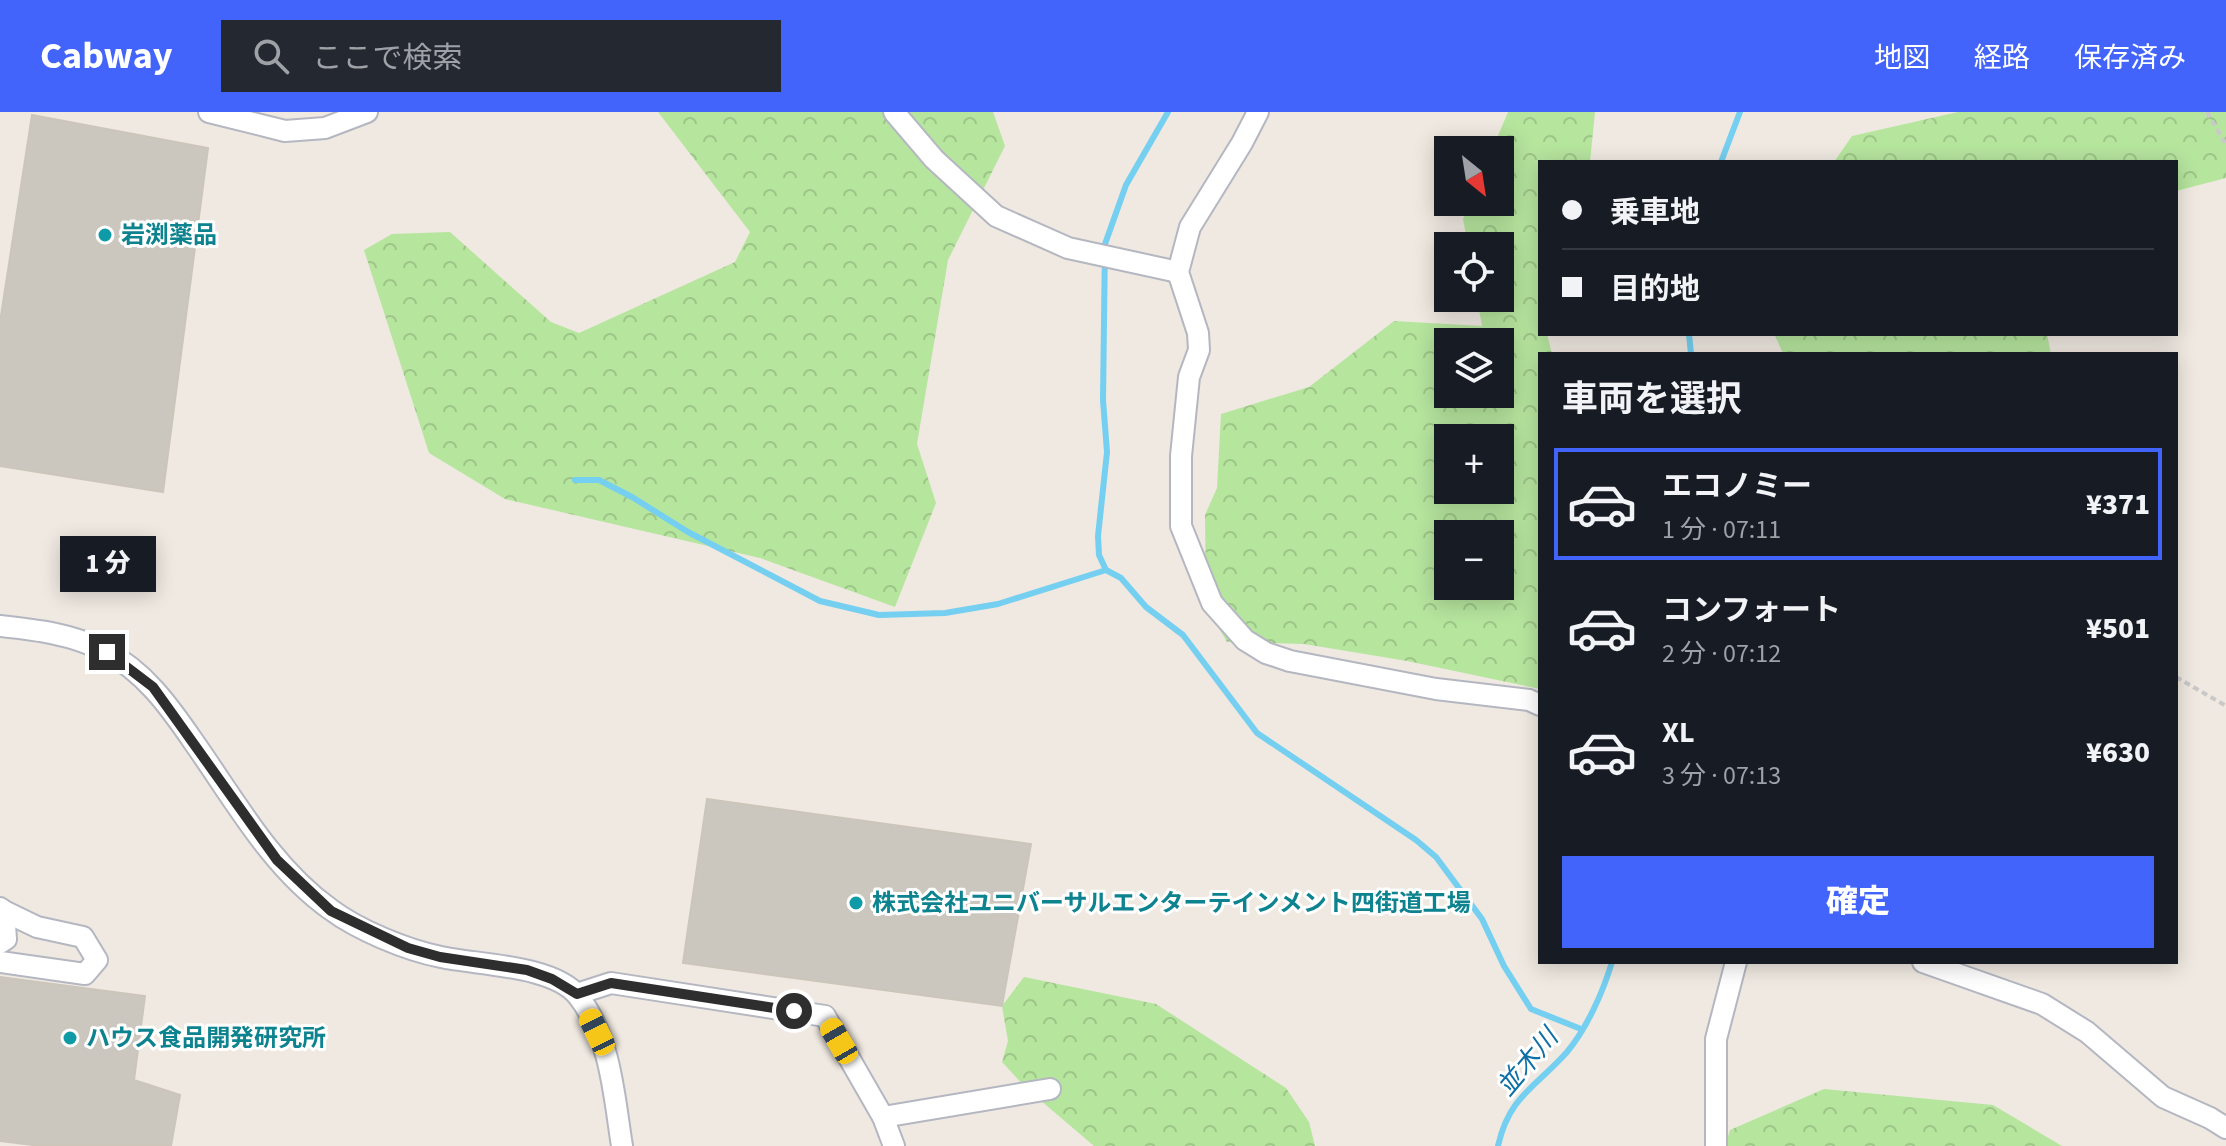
<!DOCTYPE html>
<html lang="ja">
<meta charset="utf-8">
<style>
:root{--surface:#171b24;--page:#242831;--text:#f1f3f6;--muted:#9ea1a6;--line:#363941;--accent:#4264fb}
body{margin:0;font-family:"Source Sans 3","Noto Sans JP",sans-serif;background:var(--page);color:var(--text);height:100vh;display:flex;flex-direction:column;font-size:30px;white-space:nowrap}
*{box-sizing:border-box;margin:0}
p{font-size:26px;color:var(--muted)}
.icon{flex:none;width:44px;height:44px;fill:none;stroke:currentColor;stroke-width:2;stroke-linecap:round;stroke-linejoin:round}
.map{position:relative;flex:1;overflow:hidden}
.side{position:absolute;left:1538px;top:240px;width:640px;height:612px;display:flex;flex-direction:column;background:var(--surface);border-radius:0px;box-shadow:0 4px 20px #0003}
.side>*{flex:none}
.top-card{position:absolute;left:1538px;top:48px;width:640px;height:176px;border-radius:0px;box-shadow:0 4px 20px #0003;display:grid;align-content:center;height:176px;padding:0 24px;background:var(--surface)}
.needle{width:52px;rotate:150deg}
.fabs{position:absolute;left:1434px;top:24px;display:grid;gap:16px}
.fabs a{display:grid;place-items:center;width:80px;height:80px;border-radius:0px;background:var(--surface);box-shadow:0 4px 20px #0003;font-size:40px}
.end{position:absolute;width:36px;height:36px;margin:-18px;border:10px solid #2e2e2e;background:#fff;box-shadow:0 0 0 4px #fff}
.from{border-radius:50%}
.bubble{position:absolute;height:56px;border-radius:0px;background:var(--surface);box-shadow:0 4px 20px #0003;font-size:26px;font-weight:800;line-height:56px;text-align:center}
.car{position:absolute;width:24px;height:48px;margin:-24px -12px;border-radius:10px;box-shadow:0 0 6px 2px #0007;background:linear-gradient(#f5c518 24%,#345 0 40%,#f5c518 0 76%,#345 0 86%,#f5c518 0)}
.top-card b{display:flex;align-items:center;gap:28px;height:76px;font-size:30px}
.top-card b+b{border-top:2px solid var(--line)}
.top-card i{width:20px;height:20px;background:var(--text)}
ul{padding:0;list-style:none}
li{display:flex;align-items:center;gap:24px;height:112px;margin:0 16px 12px;padding:0 8px;border:4px solid transparent;border-radius:0px}
li div{flex:1}
li b{display:block;font-size:30px}
li em{font-style:normal;font-weight:800}
li.on{border-color:var(--accent)}
li>.icon{width:72px;height:72px;stroke-width:1.5}
h2{padding:0 24px;font-size:36px;line-height:96px}
.cta{display:flex;gap:16px;margin-top:auto;padding:16px 24px}
.cta a{flex:1;height:92px;border-radius:0px;background:var(--accent);color:#fff;font-size:32px;font-weight:800;line-height:92px;text-align:center}
header{display:flex;align-items:center;gap:48px;box-sizing:border-box;height:112px;padding:0 40px;background:var(--accent);color:#fff}
header strong{font-size:38px}
nav{display:flex;gap:44px;margin-inline-start:auto;font-size:28px}
.search{width:560px;height:72px;background:var(--page);display:flex;align-items:center;gap:20px;box-sizing:border-box;padding:0 28px;border-radius:0px;color:var(--muted);font-size:30px}
.map>svg:first-child{display:block}
.forest{fill:url(#forest-crowns);fill-rule:evenodd}
.lines{fill:none;stroke-linecap:round;stroke-linejoin:round}
.stream{stroke:#75cff0;stroke-width:6}
.building{fill:#cbc7bf;stroke:#cbc5ba;stroke-width:2}
.minor-casing{stroke:#b4b7c1;stroke-width:24}
.path{stroke:#c9c9c9;stroke-width:4;stroke-dasharray:6 4;stroke-linecap:butt}
.minor{stroke:#fff;stroke-width:20}
.route{stroke:#2e2e2e;stroke-width:10}
.culture-dot{fill:#0f9aa8;stroke:#fff;stroke-width:3}
.labels{text-anchor:middle;stroke-width:6;stroke-linejoin:round;paint-order:stroke}
.culture-label{font-size:24px;font-weight:bold;fill:#0d838f;stroke:#fff;text-anchor:start}
.water-label{font-size:26px;font-style:italic;fill:#0d6fa3;stroke:#fff}
</style>
<header>
<strong>Cabway</strong>
<div class="search"><svg class="icon" aria-label="search" viewBox="0 0 24 24"><circle cx="10" cy="10" r="6"/><path d="M15 15l6 6"/></svg>ここで検索</div>
<nav><a>地図</a><a>経路</a><a>保存済み</a></nav>
</header>
<div class="map">
<svg width="2226" height="1034" viewBox="0 0 2226 1034">
<defs>
<pattern id="forest-crowns" width="20" height="18" patternUnits="userSpaceOnUse" patternTransform="scale(2)"><rect width="20" height="18" fill="#b6e59e"/><path d="M2 6a3 3 0 1 1 6 0M12 15a3 3 0 1 1 6 0" fill="none" stroke="#9dc588"/></pattern>
</defs>
<rect width="100%" height="100%" fill="#efe9e1"/>
<g class="forest">
<path d="M 658,0 L 993,0 L 1005,34 L 948,148 L 917,332 L 936,391 L 895,495 L 760,446 L 505,387 L 429,341 L 364,138 L 392,122 L 450,120 L 551,210 L 579,221 L 735,150 L 750,120 Z"/>
<path d="M 1508,0 L 1595,0 L 1590,50 L 1540,50 L 1540,222 L 1547,222 L 1552,242 L 1540,242 L 1540,577 L 1407,549 L 1304,532 L 1227,530 L 1206,494 L 1205,403 L 1217,376 L 1221,302 L 1309,275 L 1394,209 L 1482,214 L 1477,186 L 1500,186 L 1500,134 L 1468,134 L 1463,107 L 1470,90 L 1500,90 L 1500,38 L 1492,38 ZM 1448,230 L 1500,230 L 1500,282 L 1448,282 ZM 1448,326 L 1500,326 L 1500,378 L 1448,378 ZM 1448,422 L 1500,422 L 1500,474 L 1448,474 Z"/>
<path d="M 1958,0 L 2226,0 L 2226,66 L 2176,79 L 2176,50 L 1834,50 L 1852,24 Z"/>
<path d="M 2047,222 L 2051,242 L 1783,242 L 1775,223 Z"/>
<path d="M 1024,865 L 1156,892 L 1286,976 L 1309,1010 L 1315,1034 L 1094,1034 L 1026,976 L 1002,950 L 1008,929 L 1002,894 Z"/>
<path d="M 1824,977 L 1993,993 L 2062,1034 L 1725,1034 L 1730,1018 Z"/>
</g>
<g class="lines">
<g class="stream">
<path d="M 1721,50 L 1740,0"/>
<path d="M 1689,222 L 1691,242"/>
<path d="M 575,368 L 599,368 L 632,385 L 688,420 L 820,489 L 879,503 L 945,501 L 998,492 L 1106,458 L 1121,466 L 1146,495 L 1183,523 L 1257,621 L 1416,728 L 1436,745 L 1482,807 L 1504,854 L 1531,897 L 1581,917"/>
<path d="M 1106,458 L 1099,443 L 1098,424 L 1107,340 L 1103,288 L 1105,132 L 1126,73 L 1168,0"/>
<path d="M 1498,1034 C 1509,984 1536,975 1567,940 C 1587,916 1603,880 1612,850"/>
</g>
</g>
<g class="building">
<path d="M 32,3 L 208,36 L 163,380 L 0,354 L 0,210 Z"/>
<path d="M 707,687 L 1031,732 L 1002,894 L 683,851 Z"/>
<path d="M 0,865 L 145,884 L 134,968 L 180,983 L 171,1034 L 41,1034 L 0,1029 Z"/>
</g>
<g class="lines">
<g class="minor-casing">
<g id="minor">
<path d="M 209,0 L 285,19 L 325,16 L 367,0"/>
<path d="M 894,0 L 934,47 L 996,104 L 1068,136 L 1178,160"/>
<path d="M 1258,0 L 1242,31 L 1190,115 L 1178,160 L 1198,221 L 1199,238 L 1189,265 L 1181,344 L 1181,414 L 1212,491 L 1245,528 L 1266,541 L 1290,549 L 1436,577 L 1529,588 L 1540,593"/>
<path d="M 0,514 C 37,518 72,522 105,539 C 144,559 169,594 193,629 C 234,687 271,755 330,797 C 358,818 406,838 441,845 C 477,853 554,853 578,884 C 611,926 614,984 622,1034"/>
<path d="M 0,796 L 4,799 L 6,827 L 0,831"/>
<path d="M 0,850 L 85,862 L 97,848 L 83,825 L 37,815 L 4,799"/>
<path d="M 1923,850 L 2042,892 L 2087,920 L 2163,985 L 2210,1006 L 2226,1016"/>
<path d="M 577,882 L 611,871 L 825,904 L 883,1005 L 894,1034"/>
<path d="M 883,1005 L 1050,977"/>
<path d="M 1716,1034 L 1716,927 L 1736,850"/>
</g>
</g>
<g class="path">
<path d="M 2207,0 L 2226,33"/>
<path d="M 2176,565 L 2226,594"/>
</g>
<use href="#minor" class="minor"/>
</g>
<g class="lines">
<path class="route" d="M 107,540 L 153,575 L 277,748 L 331,799 L 408,836 L 440,845 L 527,858 L 552,867 L 577,882 L 611,871 L 794,899"/>
</g>
<g class="culture-dot">
<circle cx="105" cy="123" r="8"/>
<circle cx="856" cy="791" r="8"/>
<circle cx="70" cy="926" r="8"/>
</g>
<g class="labels">
<g class="culture-label">
<text x="121" y="131">岩渕薬品</text>
<text x="872" y="799">株式会社ユニバーサルエンターテインメント四街道工場</text>
<text x="86" y="934">ハウス食品開発研究所</text>
</g>
<g class="water-label">
<text transform="translate(1527 950) rotate(-50)" y="9">並木川</text>
</g>
</g>
</svg>
<div class="fabs">
<a><svg class="needle" viewBox="-14 -14 28 28"><path d="M0-13l5 13h-10z" fill="#e53935"/><path d="M0 13l5-13h-10z" fill="#9ea1a6"/></svg></a>
<a><svg class="icon" aria-label="locate" viewBox="0 0 24 24"><circle cx="12" cy="12" r="6"/><path d="M12 2v4M12 18v4M2 12h4M18 12h4"/></svg></a>
<a><svg class="icon" aria-label="layers" viewBox="0 0 24 24"><path d="M12 4l9 5-9 5-9-5zM3 14l9 5 9-5"/></svg></a>
<a>+</a>
<a>−</a>
</div>
<i class="end from" style="left:794px;top:899px"></i>
<i class="end" style="left:107px;top:540px"></i>
<div class="bubble" style="left:60px;top:424px;width:96px">1 分</div>
<i class="car" style="left:597px;top:920px;rotate:334deg"></i>
<i class="car" style="left:839px;top:929px;rotate:330deg"></i>
<div class="top-card">
<b><i class="from"></i>乗車地</b>
<b><i></i>目的地</b>
</div>
<section class="side">
<h2>車両を選択</h2>
<ul>
<li class="on"><svg class="icon" aria-label="car" viewBox="0 0 24 24"><path d="M5 17H2v-5l4-1 3-4h7l3 4 3 1v5h-3M9 17h6M6 11h13"/><circle cx="7" cy="17" r="2"/><circle cx="17" cy="17" r="2"/></svg><div><b>エコノミー</b><p>1 分 · 07:11</p></div><em>¥371</em></li>
<li><svg class="icon" aria-label="car" viewBox="0 0 24 24"><path d="M5 17H2v-5l4-1 3-4h7l3 4 3 1v5h-3M9 17h6M6 11h13"/><circle cx="7" cy="17" r="2"/><circle cx="17" cy="17" r="2"/></svg><div><b>コンフォート</b><p>2 分 · 07:12</p></div><em>¥501</em></li>
<li><svg class="icon" aria-label="car" viewBox="0 0 24 24"><path d="M5 17H2v-5l4-1 3-4h7l3 4 3 1v5h-3M9 17h6M6 11h13"/><circle cx="7" cy="17" r="2"/><circle cx="17" cy="17" r="2"/></svg><div><b>XL</b><p>3 分 · 07:13</p></div><em>¥630</em></li>
</ul>
<div class="cta"><a>確定</a></div>
</section>
</div>
